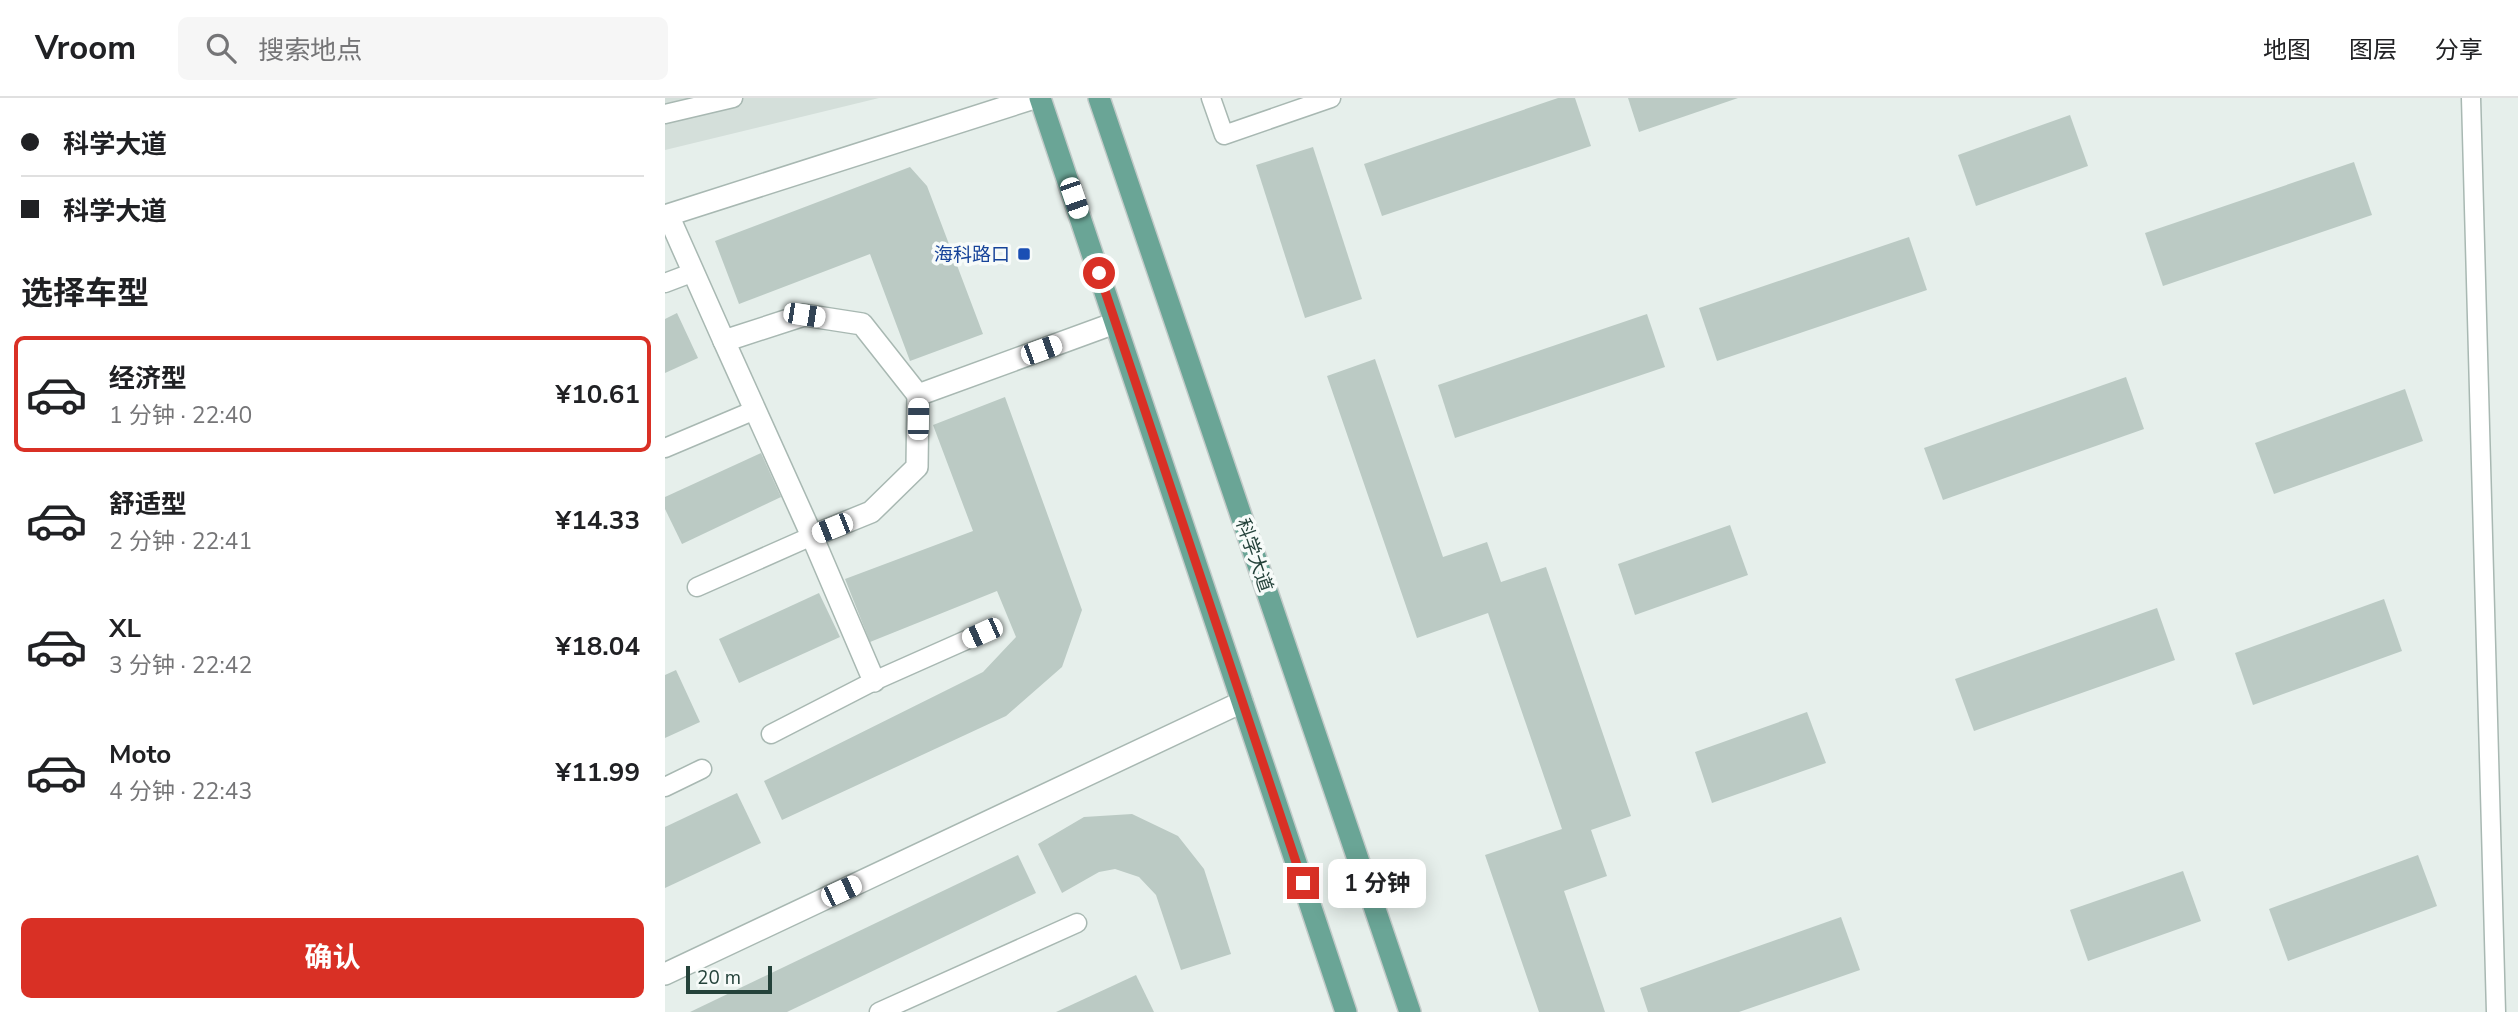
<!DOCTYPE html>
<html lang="zh">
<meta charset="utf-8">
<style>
:root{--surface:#fff;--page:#f6f6f6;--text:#202124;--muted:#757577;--line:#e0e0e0;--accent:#d93025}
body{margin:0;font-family:"Nunito Sans","Noto Sans SC",sans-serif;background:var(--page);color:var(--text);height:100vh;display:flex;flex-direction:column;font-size:26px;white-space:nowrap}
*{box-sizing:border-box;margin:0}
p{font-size:23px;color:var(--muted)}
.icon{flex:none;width:38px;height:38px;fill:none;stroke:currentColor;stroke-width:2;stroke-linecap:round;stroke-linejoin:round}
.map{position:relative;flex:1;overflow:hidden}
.details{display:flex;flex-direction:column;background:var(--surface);width:665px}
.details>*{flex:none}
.top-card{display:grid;align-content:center;height:154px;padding:0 21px;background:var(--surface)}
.scale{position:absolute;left:21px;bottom:18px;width:86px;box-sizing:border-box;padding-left:7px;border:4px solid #24423a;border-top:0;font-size:19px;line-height:24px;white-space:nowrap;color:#24423a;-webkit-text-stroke:5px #f7fbf9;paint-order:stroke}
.end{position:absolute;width:32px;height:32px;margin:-16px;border:9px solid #d93025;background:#fff;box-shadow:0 0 0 4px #fff}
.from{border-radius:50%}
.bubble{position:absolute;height:49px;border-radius:10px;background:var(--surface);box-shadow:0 4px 18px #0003;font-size:23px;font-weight:700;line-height:49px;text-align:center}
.car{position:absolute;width:21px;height:42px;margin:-21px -10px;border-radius:9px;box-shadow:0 0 5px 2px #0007;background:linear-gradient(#fff 24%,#345 0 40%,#fff 0 76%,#345 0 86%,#fff 0)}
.top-card b{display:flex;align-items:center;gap:24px;height:66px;font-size:26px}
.top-card b+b{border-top:2px solid var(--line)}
.top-card i{width:18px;height:18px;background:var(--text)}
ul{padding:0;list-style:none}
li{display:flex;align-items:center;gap:21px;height:116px;margin:0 14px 10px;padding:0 7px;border:4px solid transparent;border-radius:10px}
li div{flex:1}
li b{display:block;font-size:26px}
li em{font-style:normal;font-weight:700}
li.current{border-color:var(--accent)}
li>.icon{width:63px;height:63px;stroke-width:1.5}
h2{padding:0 21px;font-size:32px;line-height:84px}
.primary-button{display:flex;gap:14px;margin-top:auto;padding:14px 21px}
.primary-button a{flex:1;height:80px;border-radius:10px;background:var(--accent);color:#fff;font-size:28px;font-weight:700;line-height:80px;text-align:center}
header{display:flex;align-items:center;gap:42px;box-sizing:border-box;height:98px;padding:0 35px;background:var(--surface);border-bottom:2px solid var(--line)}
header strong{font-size:33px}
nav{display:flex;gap:38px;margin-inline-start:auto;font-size:24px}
.search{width:490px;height:63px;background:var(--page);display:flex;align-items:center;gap:18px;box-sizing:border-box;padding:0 24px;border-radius:10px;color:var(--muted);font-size:26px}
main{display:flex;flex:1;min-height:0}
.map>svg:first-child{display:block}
.built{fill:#d4dfda}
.building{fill:#bbcac4}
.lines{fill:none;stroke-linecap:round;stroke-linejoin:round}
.lane-casing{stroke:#a8b8b2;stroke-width:21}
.street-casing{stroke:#a8b8b2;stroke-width:24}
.primary-casing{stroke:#c2cac8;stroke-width:24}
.lane{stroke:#fff;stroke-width:18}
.street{stroke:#fff;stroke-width:21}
.primary{stroke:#6aa596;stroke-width:21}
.route{stroke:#d93025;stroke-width:9}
.transit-dot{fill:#1a4fb4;stroke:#f7fbf9;stroke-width:2.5}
.labels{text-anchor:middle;stroke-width:7;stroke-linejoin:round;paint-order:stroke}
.transit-label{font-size:19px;fill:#164399;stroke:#f7fbf9;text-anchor:end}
.street-label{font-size:19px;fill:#24423a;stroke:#f7fbf9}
</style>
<header>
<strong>Vroom</strong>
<div class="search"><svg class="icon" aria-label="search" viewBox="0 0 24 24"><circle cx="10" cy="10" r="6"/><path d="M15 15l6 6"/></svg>搜索地点</div>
<nav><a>地图</a><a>图层</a><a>分享</a></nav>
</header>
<main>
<section class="details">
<div class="top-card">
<b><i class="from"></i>科学大道</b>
<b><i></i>科学大道</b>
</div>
<h2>选择车型</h2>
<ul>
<li class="current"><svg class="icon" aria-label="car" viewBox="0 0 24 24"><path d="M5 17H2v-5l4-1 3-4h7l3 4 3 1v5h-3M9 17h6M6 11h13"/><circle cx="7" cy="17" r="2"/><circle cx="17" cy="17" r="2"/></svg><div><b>经济型</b><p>1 分钟 · 22:40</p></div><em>¥10.61</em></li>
<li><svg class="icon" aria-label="car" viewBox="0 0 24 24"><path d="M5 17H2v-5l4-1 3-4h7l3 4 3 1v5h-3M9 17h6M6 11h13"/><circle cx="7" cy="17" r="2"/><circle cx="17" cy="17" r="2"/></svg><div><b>舒适型</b><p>2 分钟 · 22:41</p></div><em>¥14.33</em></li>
<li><svg class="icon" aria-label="car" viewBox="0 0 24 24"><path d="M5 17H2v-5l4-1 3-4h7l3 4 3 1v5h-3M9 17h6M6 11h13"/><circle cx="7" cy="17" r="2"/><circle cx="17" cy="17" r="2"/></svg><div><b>XL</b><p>3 分钟 · 22:42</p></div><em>¥18.04</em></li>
<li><svg class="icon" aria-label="car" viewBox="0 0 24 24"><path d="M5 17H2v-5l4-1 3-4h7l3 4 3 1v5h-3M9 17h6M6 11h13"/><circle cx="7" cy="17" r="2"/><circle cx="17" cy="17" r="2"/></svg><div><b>Moto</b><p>4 分钟 · 22:43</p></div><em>¥11.99</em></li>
</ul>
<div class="primary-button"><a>确认</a></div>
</section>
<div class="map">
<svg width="1853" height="914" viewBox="0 0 1853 914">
<rect width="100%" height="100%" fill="#e6efeb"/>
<path class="built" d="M 0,0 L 214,0 L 0,52 Z"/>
<g class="building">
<path d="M 893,0 L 910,0 L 926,48 L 717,118 L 699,66 Z"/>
<path d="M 963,0 L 1073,0 L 974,34 Z"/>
<path d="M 1405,17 L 1423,68 L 1311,108 L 1293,57 Z"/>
<path d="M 648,49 L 697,201 L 640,220 L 591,67 Z"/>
<path d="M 1689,64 L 1707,117 L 1498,188 L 1480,135 Z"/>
<path d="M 245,69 L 262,88 L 318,236 L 245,263 L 205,156 L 74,206 L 50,143 Z"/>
<path d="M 1244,139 L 1262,192 L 1052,263 L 1034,210 Z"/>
<path d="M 12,215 L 33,260 L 0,275 L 0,221 Z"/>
<path d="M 982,216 L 1000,269 L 790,340 L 773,287 Z"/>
<path d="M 710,261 L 778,459 L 822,444 L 836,484 L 881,469 L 966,718 L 926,732 L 942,778 L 899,793 L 940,914 L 874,914 L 820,757 L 897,731 L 823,515 L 752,540 L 662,278 Z"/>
<path d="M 1461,279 L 1479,331 L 1278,402 L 1259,350 Z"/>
<path d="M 1740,291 L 1758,343 L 1609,396 L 1590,345 Z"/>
<path d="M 340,299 L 417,512 L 397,569 L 341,618 L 117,722 L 99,683 L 318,574 L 351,539 L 332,493 L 205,544 L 180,481 L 308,433 L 268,327 Z"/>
<path d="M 96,355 L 116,399 L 17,446 L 0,411 L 0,399 Z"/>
<path d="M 1065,427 L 1083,477 L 970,517 L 953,466 Z"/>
<path d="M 154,495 L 175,539 L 74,585 L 54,541 Z"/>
<path d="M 1719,501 L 1737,553 L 1588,607 L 1570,555 Z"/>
<path d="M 1492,510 L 1510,562 L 1309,633 L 1290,581 Z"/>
<path d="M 11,572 L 35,624 L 0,640 L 0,577 Z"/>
<path d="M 1142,614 L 1161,665 L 1047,705 L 1030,654 Z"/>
<path d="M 72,695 L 96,745 L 0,790 L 0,729 Z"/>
<path d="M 467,716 L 513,738 L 539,771 L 566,856 L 516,872 L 491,797 L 474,779 L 450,771 L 434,774 L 397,795 L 373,746 L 419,719 Z"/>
<path d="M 353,757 L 371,795 L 122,914 L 25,914 Z"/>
<path d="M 1753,757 L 1772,808 L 1623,863 L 1604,811 Z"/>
<path d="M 1518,773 L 1536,823 L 1423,863 L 1405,812 Z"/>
<path d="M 1176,819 L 1195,872 L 1074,914 L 983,914 L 975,890 Z"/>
<path d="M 471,877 L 489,914 L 391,914 Z"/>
</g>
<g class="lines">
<g class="lane-casing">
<g id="lane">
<path d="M 546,0 L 559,37 L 666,0"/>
<path d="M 1806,0 L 1831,914"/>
<path d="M 0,16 L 68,0"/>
<path d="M 0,185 L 29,174"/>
<path d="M 0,350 L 90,312"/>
<path d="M 32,489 L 147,438"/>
<path d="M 106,636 L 209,583 L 317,535"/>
<path d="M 0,689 L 37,671"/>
<path d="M 214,914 L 412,825"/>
</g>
</g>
<g class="street-casing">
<g id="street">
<path d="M 369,0 L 3,117 L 59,243 L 139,217 L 197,226 L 253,297 L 450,225"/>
<path d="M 59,243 L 147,438"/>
<path d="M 209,583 L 147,438 L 206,414 L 252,369 L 253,297"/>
<path d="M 0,876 L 577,604"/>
</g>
</g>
<g class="primary-casing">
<g id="primary">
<path d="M 375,0 L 681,914"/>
<path d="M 434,0 L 745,914"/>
</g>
</g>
<use href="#lane" class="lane"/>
<use href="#street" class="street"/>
<use href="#primary" class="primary"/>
</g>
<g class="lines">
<path class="route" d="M 434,175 L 638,785"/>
</g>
<rect class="transit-dot" x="352" y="149" width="14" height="14" rx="3.5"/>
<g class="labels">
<g class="transit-label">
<text x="345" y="163">海科路口</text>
</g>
<g class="street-label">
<text transform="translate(590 457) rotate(71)" y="7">科学大道</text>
</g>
</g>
</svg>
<div class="scale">20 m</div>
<i class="end from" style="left:434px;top:175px"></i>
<i class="end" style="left:638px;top:785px"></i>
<div class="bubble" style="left:663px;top:761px;width:98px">1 分钟</div>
<i class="car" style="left:409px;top:100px;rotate:161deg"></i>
<i class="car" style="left:139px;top:217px;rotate:99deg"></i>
<i class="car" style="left:376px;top:252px;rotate:70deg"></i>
<i class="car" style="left:253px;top:321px;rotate:1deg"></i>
<i class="car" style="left:167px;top:430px;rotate:248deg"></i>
<i class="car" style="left:317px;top:535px;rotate:246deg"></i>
<i class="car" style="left:176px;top:793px;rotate:65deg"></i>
</div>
</main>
